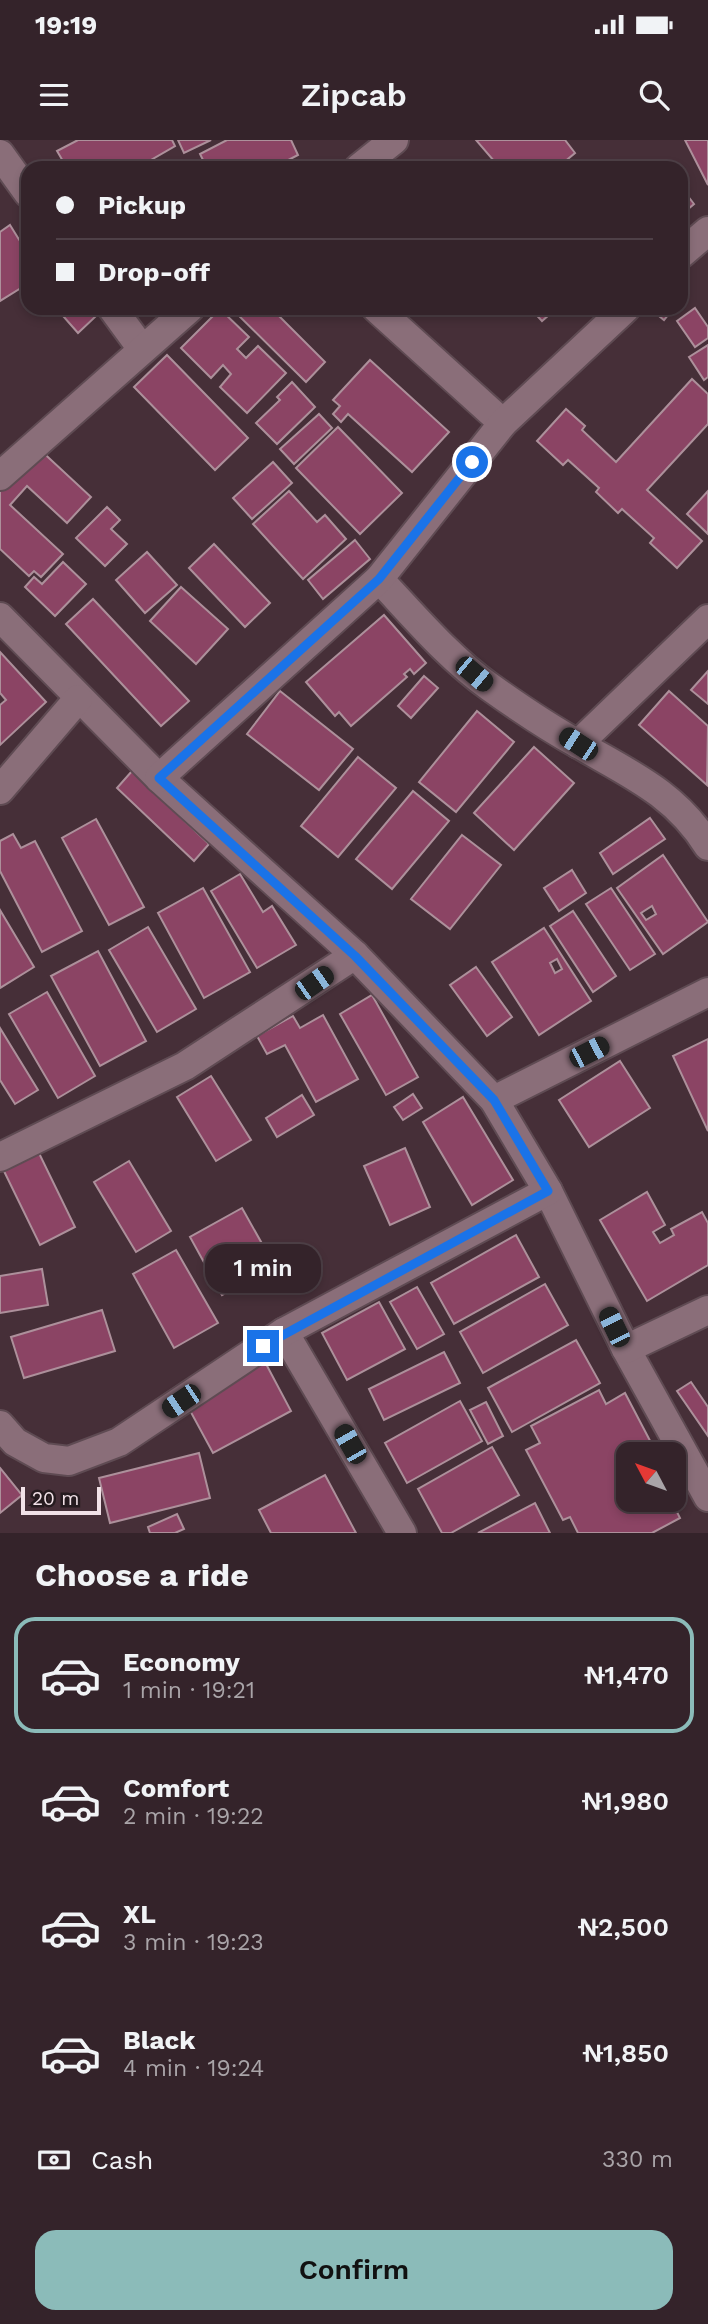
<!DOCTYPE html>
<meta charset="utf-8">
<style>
:root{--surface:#34232a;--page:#3f2f36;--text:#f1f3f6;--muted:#a9a4a8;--line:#4e4047;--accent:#8bbbb9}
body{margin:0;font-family:"Work Sans",sans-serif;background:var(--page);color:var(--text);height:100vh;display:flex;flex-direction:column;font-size:26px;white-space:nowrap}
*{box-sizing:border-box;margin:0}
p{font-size:23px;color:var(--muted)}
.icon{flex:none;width:38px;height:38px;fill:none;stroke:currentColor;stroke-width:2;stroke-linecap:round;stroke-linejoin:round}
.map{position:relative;height:1393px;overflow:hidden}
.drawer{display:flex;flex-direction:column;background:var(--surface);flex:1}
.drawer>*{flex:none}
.guide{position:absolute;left:21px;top:21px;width:667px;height:154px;border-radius:21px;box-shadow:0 4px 10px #0003,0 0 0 2px var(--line);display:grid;align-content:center;height:154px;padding:0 35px;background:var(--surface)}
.needle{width:46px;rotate:311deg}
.controls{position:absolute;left:616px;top:1302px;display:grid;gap:14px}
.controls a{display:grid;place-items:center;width:70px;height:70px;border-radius:14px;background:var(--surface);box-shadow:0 4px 10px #0003,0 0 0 2px var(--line);font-size:35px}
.scale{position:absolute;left:21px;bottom:18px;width:80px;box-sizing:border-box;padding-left:7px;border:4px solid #f2e2e8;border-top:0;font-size:19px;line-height:24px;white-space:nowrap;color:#f2e2e8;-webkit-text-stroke:5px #251b1f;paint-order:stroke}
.end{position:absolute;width:32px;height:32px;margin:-16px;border:9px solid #1a73e8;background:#fff;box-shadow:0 0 0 4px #fff}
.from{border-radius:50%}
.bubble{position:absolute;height:49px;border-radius:21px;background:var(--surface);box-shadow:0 4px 10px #0003,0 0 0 2px var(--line);font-size:23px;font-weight:600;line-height:49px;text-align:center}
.car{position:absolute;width:21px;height:42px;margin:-21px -10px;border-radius:9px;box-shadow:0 0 5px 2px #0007;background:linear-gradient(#222 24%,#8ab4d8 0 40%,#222 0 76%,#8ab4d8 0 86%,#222 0)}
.guide b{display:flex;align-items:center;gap:24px;height:66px;font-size:26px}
.guide b+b{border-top:2px solid var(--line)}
.guide i{width:18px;height:18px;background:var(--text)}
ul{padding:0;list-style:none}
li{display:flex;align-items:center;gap:21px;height:116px;margin:0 14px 10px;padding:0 21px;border:4px solid transparent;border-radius:21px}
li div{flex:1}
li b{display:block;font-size:26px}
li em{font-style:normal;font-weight:600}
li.selected{border-color:var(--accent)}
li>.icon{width:63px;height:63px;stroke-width:1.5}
h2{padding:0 35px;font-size:32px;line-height:84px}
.pay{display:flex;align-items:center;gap:18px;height:77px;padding:0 35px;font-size:26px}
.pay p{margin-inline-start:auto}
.cta{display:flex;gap:14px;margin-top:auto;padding:14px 35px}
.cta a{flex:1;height:80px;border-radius:21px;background:var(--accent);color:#111;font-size:28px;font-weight:600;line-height:80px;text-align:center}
.status{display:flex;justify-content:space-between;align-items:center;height:49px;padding:0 35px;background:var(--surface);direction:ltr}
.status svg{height:19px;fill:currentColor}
header{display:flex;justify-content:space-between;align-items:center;height:91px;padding:0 35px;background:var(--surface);font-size:32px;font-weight:600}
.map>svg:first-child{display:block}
.building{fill:#8b4464;stroke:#ad909b;stroke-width:2;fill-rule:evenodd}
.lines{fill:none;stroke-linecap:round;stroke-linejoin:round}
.street-casing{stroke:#5f4b53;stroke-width:32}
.street{stroke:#8a6e79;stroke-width:28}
.route{stroke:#1a73e8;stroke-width:9}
</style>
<div class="status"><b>19:19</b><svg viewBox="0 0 49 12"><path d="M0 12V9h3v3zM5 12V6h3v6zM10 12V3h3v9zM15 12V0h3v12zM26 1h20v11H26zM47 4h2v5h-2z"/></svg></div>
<header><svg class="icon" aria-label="menu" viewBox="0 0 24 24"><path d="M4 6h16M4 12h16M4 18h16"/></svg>Zipcab<svg class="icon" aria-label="search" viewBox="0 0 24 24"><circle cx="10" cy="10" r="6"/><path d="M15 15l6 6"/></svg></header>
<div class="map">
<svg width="708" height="1393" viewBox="0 0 708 1393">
<rect width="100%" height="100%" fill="#462f38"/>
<g class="building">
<path d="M 78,0 L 172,0 L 175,6 L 137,28 L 67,28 L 57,11 Z"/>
<path d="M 178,0 L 211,0 L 184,13 Z"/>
<path d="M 227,0 L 291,0 L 298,15 L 273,28 L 207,28 L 200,14 Z"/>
<path d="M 476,0 L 565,0 L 575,13 L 557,28 L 500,28 Z"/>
<path d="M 685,0 L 708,0 L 708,45 Z"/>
<path d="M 681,47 L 694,64 L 681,75 Z"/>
<path d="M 10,85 L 28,114 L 28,155 L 21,148 L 0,161 L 0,92 Z"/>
<path d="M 56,168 L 87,168 L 95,177 L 78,193 Z"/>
<path d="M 231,168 L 271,168 L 325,222 L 306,242 Z"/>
<path d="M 530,168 L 557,168 L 542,181 Z"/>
<path d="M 657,168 L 670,168 L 672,170 L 664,180 L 654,172 Z"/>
<path d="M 695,168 L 708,187 L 708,198 L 695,207 L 677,181 Z"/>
<path d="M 220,169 L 249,197 L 237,209 L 246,218 L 258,206 L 286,233 L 247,273 L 220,247 L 231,234 L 223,225 L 211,238 L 181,208 Z"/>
<path d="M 708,205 L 708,237 L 704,240 L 689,217 Z"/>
<path d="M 167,215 L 248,298 L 215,330 L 134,247 Z"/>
<path d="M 370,220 L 449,292 L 412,332 L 348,274 L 341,282 L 333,274 L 340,266 L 333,260 Z"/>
<path d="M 692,239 L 708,254 L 708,284 L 647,350 L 702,401 L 677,428 L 650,403 L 654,398 L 622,369 L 618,373 L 596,352 L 599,348 L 568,320 L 563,325 L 537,301 L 566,269 L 585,286 L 582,290 L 616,322 Z"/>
<path d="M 292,242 L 315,267 L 277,304 L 256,283 L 280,260 L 277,257 Z"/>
<path d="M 319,274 L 332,288 L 294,324 L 280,309 Z"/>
<path d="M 338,287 L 402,353 L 360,394 L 296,328 Z"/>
<path d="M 36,306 L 91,357 L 67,383 L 27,346 L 10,365 L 63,414 L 41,437 L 34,431 L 29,436 L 0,409 L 0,339 Z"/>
<path d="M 273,322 L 292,343 L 252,379 L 233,358 Z"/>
<path d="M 289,351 L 317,382 L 325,375 L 346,399 L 303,439 L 253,384 Z"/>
<path d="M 708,351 L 708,394 L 687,374 Z"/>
<path d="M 107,367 L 120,380 L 111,389 L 127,404 L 105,426 L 76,398 Z"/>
<path d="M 355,400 L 370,419 L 323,459 L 308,440 Z"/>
<path d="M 214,404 L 270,463 L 245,487 L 189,428 Z"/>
<path d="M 147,412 L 177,445 L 145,473 L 116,440 Z"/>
<path d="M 63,422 L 86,444 L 55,476 L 25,447 L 34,437 L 42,444 Z"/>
<path d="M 181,447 L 228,489 L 196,524 L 150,481 Z"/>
<path d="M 93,459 L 189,561 L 161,586 L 66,484 Z"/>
<path d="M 384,475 L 426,523 L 414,534 L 410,529 L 404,534 L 407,537 L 351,586 L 339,572 L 335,576 L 306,542 Z"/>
<path d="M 0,512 L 46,562 L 0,605 L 0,565 L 6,560 L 0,553 Z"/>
<path d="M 708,531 L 708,564 L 691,550 Z"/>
<path d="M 424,536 L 438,548 L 411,578 L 398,566 Z"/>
<path d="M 280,551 L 353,609 L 319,650 L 247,594 Z"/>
<path d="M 669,551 L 708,586 L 707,645 L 639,585 Z"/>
<path d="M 477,571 L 514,602 L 456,672 L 419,642 Z"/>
<path d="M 534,607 L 574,643 L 514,710 L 474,673 Z"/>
<path d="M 358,617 L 396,648 L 338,717 L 301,686 Z"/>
<path d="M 132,631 L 209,704 L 194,721 L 117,648 Z"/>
<path d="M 413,651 L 449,681 L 392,749 L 356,719 Z"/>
<path d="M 650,678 L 665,699 L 613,734 L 600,713 Z"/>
<path d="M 96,679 L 144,767 L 109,785 L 62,698 Z"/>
<path d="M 13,694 L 21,708 L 35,701 L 82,791 L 42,812 L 0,731 L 0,701 Z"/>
<path d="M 462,695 L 501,725 L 450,789 L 411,759 Z"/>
<path d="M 663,715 L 708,782 L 663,814 L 617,748 ZM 652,766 L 656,774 L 646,780 L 641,773 Z"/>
<path d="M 572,730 L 586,753 L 559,771 L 544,748 Z"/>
<path d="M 240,734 L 263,772 L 272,766 L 296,805 L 257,828 L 211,751 Z"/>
<path d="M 203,748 L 250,832 L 204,858 L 158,773 Z"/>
<path d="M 611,748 L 655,814 L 630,830 L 586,764 Z"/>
<path d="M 0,770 L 34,827 L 0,848 Z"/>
<path d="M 573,771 L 616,836 L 593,852 L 550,786 Z"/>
<path d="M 148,787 L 196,869 L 157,892 L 109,810 Z"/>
<path d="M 544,788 L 591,861 L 539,895 L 492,822 ZM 557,819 L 562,829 L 555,833 L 550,823 Z"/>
<path d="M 98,811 L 146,901 L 100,926 L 51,836 Z"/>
<path d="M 476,827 L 512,877 L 487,896 L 450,845 Z"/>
<path d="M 47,852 L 95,936 L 58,958 L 9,874 Z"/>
<path d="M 372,855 L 418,937 L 386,955 L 340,874 Z"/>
<path d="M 323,875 L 358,939 L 316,962 L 285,905 L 267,914 L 257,896 L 293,876 L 300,888 Z"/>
<path d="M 0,888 L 38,950 L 15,964 L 0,940 Z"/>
<path d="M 708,899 L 708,991 L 673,916 Z"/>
<path d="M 620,921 L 650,968 L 589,1007 L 559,960 Z"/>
<path d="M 211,936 L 251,1000 L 216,1021 L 177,957 Z"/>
<path d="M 413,954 L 422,968 L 403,980 L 394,967 Z"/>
<path d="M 302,955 L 314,975 L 277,997 L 266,978 Z"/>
<path d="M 463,957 L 513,1040 L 472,1065 L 423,982 Z"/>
<path d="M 36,1007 L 75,1087 L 40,1105 L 1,1025 Z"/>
<path d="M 405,1008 L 430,1067 L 390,1085 L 364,1026 Z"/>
<path d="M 129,1021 L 171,1091 L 136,1112 L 94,1042 Z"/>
<path d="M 647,1052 L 665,1085 L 653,1092 L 660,1103 L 674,1095 L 671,1089 L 702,1072 L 708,1083 L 708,1125 L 647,1161 L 600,1080 Z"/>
<path d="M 242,1068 L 274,1125 L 222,1155 L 190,1097 Z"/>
<path d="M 516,1095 L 539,1137 L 454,1184 L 431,1143 Z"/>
<path d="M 176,1110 L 218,1183 L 174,1208 L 133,1134 Z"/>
<path d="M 42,1129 L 48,1165 L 0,1173 L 0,1136 Z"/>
<path d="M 545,1144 L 568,1185 L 483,1233 L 460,1192 Z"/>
<path d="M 417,1147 L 444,1194 L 417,1209 L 390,1162 Z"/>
<path d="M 379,1162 L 405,1209 L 347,1240 L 322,1193 Z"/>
<path d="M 102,1170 L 115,1211 L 24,1238 L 11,1197 Z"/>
<path d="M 576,1200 L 600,1243 L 512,1292 L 488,1248 Z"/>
<path d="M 444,1212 L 460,1243 L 384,1280 L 369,1249 Z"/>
<path d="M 265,1222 L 291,1271 L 213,1313 L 187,1265 Z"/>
<path d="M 691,1242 L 708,1267 L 708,1296 L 677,1251 Z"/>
<path d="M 599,1250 L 606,1264 L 625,1253 L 657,1314 L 628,1314 L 628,1360 L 671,1360 L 680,1378 L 652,1393 L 578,1393 L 570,1377 L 563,1380 L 526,1310 L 540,1303 L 531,1286 Z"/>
<path d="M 460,1261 L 482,1301 L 407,1343 L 385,1303 Z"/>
<path d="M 486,1262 L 503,1296 L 488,1304 L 470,1270 Z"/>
<path d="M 492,1307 L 519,1355 L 451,1393 L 442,1393 L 418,1349 Z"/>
<path d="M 199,1313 L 210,1358 L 110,1383 L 99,1338 Z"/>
<path d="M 0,1328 L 22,1355 L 0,1373 Z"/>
<path d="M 325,1335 L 356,1393 L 271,1393 L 259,1370 Z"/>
<path d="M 535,1363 L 550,1393 L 478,1393 Z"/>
<path d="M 177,1374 L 184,1389 L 175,1393 L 150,1393 L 148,1387 Z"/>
</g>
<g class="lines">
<g class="street-casing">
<g id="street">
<path d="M 0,14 L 28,53"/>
<path d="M 359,28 L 394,0"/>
<path d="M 681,114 L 708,91"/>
<path d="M 112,168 L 142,209"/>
<path d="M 376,168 L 503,283"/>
<path d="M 0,336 L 190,168"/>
<path d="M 379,439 C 414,476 448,517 490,547 C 518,567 549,588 580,605 C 630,634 676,654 708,706"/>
<path d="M 0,477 L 159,638 L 355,815 L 494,960 L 548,1051 L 626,1209 L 708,1357"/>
<path d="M 578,604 L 708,479"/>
<path d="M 159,638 L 379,439 L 503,283 L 626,168"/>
<path d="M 0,650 L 78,559"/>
<path d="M 494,960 L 708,852"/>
<path d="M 0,1017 L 185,926 L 355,815"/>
<path d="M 284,1192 L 402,1393"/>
<path d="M 626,1209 L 708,1170"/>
<path d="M 0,1285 L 15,1302 L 44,1318 L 69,1321 L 119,1302 L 284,1192 L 548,1051"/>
</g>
</g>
<use href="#street" class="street"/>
</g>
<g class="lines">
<path class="route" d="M 263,1206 L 548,1051 L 494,960 L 355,816 L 159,638 L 379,439 L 472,322"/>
</g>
</svg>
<div class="controls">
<a><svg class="needle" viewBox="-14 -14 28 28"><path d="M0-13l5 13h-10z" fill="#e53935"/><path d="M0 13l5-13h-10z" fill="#a9a4a8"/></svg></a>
</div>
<div class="scale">20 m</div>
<i class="end from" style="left:472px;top:322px"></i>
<i class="end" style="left:263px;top:1206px"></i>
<div class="bubble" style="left:205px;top:1104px;width:116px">1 min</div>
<i class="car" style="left:474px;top:534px;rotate:130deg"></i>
<i class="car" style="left:578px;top:604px;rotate:303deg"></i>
<i class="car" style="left:314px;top:843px;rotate:55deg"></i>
<i class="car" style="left:589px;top:912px;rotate:63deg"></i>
<i class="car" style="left:614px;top:1187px;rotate:334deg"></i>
<i class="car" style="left:181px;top:1261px;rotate:236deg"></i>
<i class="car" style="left:350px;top:1304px;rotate:330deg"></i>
<div class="guide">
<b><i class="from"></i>Pickup</b>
<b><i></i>Drop-off</b>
</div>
</div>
<section class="drawer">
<h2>Choose a ride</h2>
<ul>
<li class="selected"><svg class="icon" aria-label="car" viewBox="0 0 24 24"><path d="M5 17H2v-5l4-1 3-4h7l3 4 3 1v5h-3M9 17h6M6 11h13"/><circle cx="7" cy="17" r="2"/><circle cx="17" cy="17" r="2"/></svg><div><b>Economy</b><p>1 min · 19:21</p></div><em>₦1,470</em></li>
<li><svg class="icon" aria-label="car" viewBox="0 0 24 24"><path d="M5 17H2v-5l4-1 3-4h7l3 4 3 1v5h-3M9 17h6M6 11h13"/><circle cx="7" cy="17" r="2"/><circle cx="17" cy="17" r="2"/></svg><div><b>Comfort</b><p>2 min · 19:22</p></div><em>₦1,980</em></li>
<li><svg class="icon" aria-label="car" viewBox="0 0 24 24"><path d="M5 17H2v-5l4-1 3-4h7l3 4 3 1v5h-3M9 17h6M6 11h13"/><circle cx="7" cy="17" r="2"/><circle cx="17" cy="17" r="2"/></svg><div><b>XL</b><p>3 min · 19:23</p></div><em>₦2,500</em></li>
<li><svg class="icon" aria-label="car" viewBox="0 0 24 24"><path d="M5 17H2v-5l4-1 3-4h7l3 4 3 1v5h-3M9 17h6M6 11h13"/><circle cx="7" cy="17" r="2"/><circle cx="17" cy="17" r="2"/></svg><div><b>Black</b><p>4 min · 19:24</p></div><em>₦1,850</em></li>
</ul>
<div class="pay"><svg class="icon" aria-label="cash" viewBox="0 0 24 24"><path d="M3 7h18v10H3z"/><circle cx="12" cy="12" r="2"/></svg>Cash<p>330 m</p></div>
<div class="cta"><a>Confirm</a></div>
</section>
